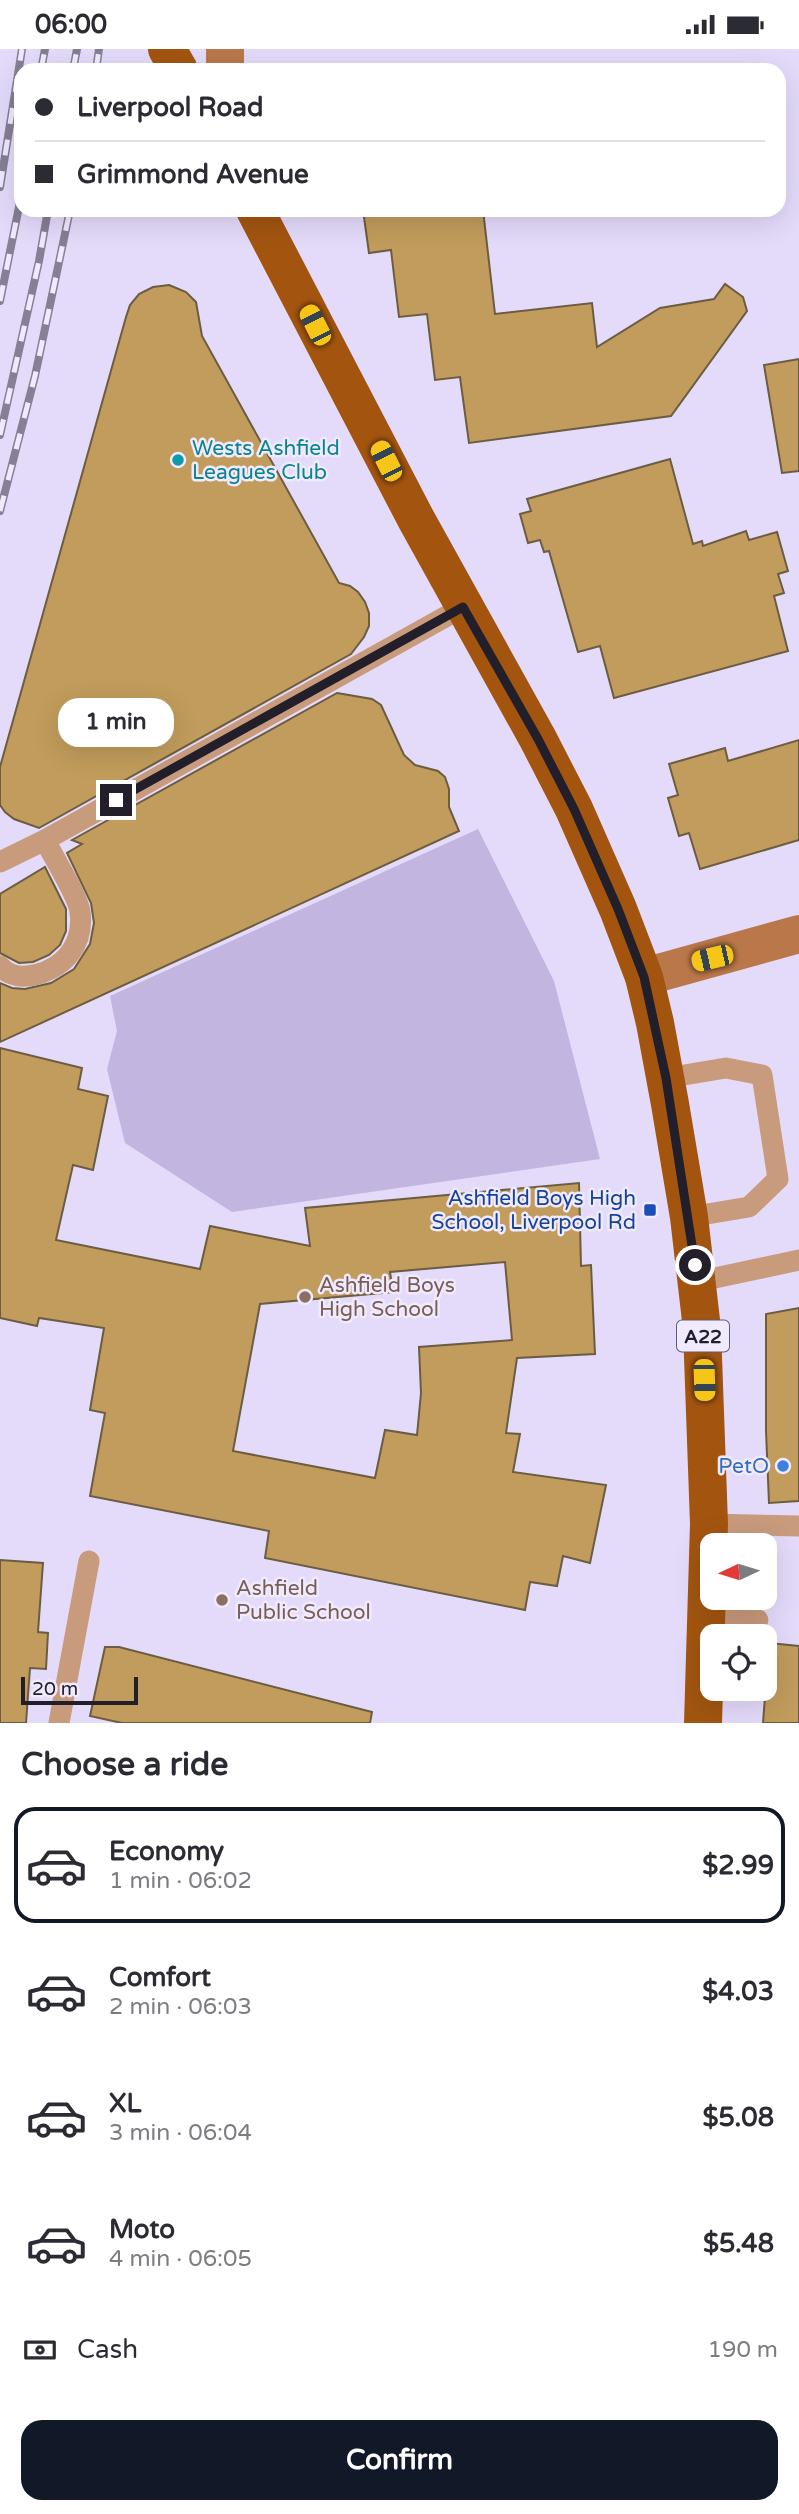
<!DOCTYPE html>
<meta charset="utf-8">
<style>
:root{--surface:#fff;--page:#f2f2f3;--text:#2b2b33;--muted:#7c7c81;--line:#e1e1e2;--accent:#111827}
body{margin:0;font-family:"Varela Round",sans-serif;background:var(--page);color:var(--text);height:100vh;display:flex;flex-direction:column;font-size:26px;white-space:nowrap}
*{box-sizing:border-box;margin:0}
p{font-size:23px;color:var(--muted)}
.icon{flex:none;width:38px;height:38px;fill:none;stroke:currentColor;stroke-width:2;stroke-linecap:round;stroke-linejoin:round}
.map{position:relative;height:1674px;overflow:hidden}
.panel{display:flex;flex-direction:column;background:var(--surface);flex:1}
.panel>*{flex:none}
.guide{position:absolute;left:14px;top:14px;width:772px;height:154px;border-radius:21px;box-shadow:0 7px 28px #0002;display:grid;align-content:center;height:154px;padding:0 21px;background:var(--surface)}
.needle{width:46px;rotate:266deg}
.fabs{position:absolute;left:700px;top:1484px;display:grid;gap:14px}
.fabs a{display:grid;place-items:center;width:77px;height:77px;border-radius:14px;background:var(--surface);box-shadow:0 7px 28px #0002;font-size:35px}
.scale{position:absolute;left:21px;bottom:18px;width:117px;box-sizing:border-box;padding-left:7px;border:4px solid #221f2a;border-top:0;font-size:19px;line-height:24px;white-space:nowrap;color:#221f2a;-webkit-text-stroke:5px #f0eafe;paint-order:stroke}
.end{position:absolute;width:32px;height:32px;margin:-16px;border:9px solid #221f2a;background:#fff;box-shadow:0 0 0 4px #fff}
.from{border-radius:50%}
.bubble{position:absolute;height:49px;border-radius:21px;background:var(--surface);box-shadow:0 7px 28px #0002;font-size:23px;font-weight:700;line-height:49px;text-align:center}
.car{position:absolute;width:21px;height:42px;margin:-21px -10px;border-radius:9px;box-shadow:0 0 5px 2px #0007;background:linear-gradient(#f5c518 24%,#345 0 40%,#f5c518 0 76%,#345 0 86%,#f5c518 0)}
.guide b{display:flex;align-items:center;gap:24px;height:66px;font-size:26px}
.guide b+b{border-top:2px solid var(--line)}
.guide i{width:18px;height:18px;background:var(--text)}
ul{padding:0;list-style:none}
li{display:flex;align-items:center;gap:21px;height:116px;margin:0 14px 10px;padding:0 7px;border:4px solid transparent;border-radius:21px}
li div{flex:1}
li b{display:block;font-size:26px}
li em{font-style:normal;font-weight:700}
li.current{border-color:var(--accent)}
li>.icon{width:63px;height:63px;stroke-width:1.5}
h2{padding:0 21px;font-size:32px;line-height:84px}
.pay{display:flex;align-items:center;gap:18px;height:77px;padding:0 21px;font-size:26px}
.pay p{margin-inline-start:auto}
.cta{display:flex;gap:14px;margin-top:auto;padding:14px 21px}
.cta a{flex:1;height:80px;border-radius:21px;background:var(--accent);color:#fff;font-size:28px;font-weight:700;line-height:80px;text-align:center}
.status{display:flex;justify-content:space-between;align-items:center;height:49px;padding:0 35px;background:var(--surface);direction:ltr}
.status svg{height:19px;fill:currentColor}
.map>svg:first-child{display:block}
.green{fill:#c2b5e0}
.building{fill:#c19c5c;stroke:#6c5c42;stroke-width:2;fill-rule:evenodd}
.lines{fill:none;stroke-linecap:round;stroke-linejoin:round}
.service{stroke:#c99b7d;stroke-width:21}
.secondary{stroke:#ba784a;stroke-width:38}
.trunk{stroke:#a35510;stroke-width:38}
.rail-casing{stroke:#867f95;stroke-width:8}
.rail{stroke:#f0eafe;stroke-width:5;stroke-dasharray:16;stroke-linecap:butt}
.route{stroke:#221f2a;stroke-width:9}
.culture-dot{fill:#0f9aa8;stroke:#f0eafe;stroke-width:2.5}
.transit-dot{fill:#1a4fb4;stroke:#f0eafe;stroke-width:2.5}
.education-dot{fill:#8d6e63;stroke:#f0eafe;stroke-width:2.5}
.shop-dot{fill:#3f7fe0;stroke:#f0eafe;stroke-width:2.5}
.labels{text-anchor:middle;stroke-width:5;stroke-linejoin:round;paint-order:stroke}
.shield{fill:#f0eafe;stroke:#605c6a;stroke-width:2}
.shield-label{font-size:19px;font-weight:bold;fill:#221f2a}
.culture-label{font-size:21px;fill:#0d838f;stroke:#f0eafe;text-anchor:start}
.transit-label{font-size:21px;fill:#164399;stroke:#f0eafe;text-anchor:end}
.education-label{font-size:21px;fill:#785e54;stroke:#f0eafe;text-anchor:start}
.shop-label{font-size:21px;fill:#366cbe;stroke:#f0eafe;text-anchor:end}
</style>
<div class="status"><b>06:00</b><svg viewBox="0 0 49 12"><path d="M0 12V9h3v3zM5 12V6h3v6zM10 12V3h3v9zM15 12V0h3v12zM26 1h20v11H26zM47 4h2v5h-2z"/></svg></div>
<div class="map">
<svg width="799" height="1674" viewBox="0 0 799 1674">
<rect width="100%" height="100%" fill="#e4dbfb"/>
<path class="green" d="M 478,780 L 554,932 L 600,1110 L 232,1163 L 125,1094 L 107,1020 L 117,982 L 110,947 Z"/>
<g class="building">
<path d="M 363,161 L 483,161 L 495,265 L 592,254 L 597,298 L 660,259 L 714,250 L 725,235 L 743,248 L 747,262 L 671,367 L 469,394 L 460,328 L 435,331 L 427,265 L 399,268 L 391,201 L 369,204 Z"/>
<path d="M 169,236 L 186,243 L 196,253 L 202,287 L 339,534 L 350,537 L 358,543 L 365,553 L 369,564 L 369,577 L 364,588 L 351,605 L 39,779 L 14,770 L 5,763 L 0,756 L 0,718 L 126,268 L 130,256 L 139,245 L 153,238 Z"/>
<path d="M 799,310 L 799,422 L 782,424 L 764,316 Z"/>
<path d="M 670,410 L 693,495 L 702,492 L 703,497 L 746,482 L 749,491 L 777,483 L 788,522 L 778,525 L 784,544 L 774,547 L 788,602 L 614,649 L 600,597 L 578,603 L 549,502 L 544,503 L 540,491 L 528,494 L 520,465 L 531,462 L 527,450 Z"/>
<path d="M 337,644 L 372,650 L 381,656 L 404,706 L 415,716 L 438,722 L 445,728 L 449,740 L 449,758 L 459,782 L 0,993 L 0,934 L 12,939 L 25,940 L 51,934 L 74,920 L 90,895 L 94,874 L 91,854 L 67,804 L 82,795 L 72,791 Z"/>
<path d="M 799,691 L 799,791 L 700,820 L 689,784 L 679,787 L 668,749 L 678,746 L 669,715 L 725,699 L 728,712 Z"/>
<path d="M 45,818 L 66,860 L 66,882 L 60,896 L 49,906 L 33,913 L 19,914 L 0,904 L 0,845 Z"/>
<path d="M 0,999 L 82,1019 L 78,1040 L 108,1047 L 93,1121 L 73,1116 L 56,1191 L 200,1220 L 210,1177 L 310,1197 L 305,1159 L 579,1134 L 581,1217 L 591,1216 L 595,1305 L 517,1309 L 506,1384 L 520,1385 L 513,1423 L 606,1436 L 590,1514 L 563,1507 L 557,1537 L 530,1533 L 525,1561 L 265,1509 L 269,1482 L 90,1447 L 105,1364 L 90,1361 L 104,1279 L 39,1269 L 37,1277 L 0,1269 ZM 505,1213 L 512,1291 L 419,1298 L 421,1344 L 417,1386 L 385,1381 L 375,1429 L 233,1402 L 260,1255 L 393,1243 L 390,1223 Z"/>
<path d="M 799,1259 L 799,1452 L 769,1454 L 766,1382 L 766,1265 Z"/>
<path d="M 0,1511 L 43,1514 L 38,1583 L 48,1584 L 46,1620 L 30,1619 L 26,1674 L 0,1674 Z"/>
<path d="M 769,1594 L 799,1597 L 799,1674 L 763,1674 Z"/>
<path d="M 105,1598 L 119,1598 L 372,1663 L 370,1674 L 122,1674 L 90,1667 Z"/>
</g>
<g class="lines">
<g class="service">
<path d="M 0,813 L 45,791 L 463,558"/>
<path d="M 0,917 C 17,938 57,923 70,904 C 79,892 82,878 80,863 C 79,849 52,806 45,791"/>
<path d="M 666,1029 L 726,1019 L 762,1026 L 778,1130 L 749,1158 L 689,1168"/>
<path d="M 696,1233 L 799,1211"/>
<path d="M 709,1475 L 799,1477"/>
<path d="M 708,1569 L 758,1571"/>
<path d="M 59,1674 L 89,1512"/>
</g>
<g class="secondary">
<path d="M 225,0 L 225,21"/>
<path d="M 644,928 L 799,885"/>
</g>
<g class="trunk">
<path d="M 167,0 L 179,21"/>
<path d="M 255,161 L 416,470 L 538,690 L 574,760 L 618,860 L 644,928 L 655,974 L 670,1055 L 689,1168 L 702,1280 L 709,1475 L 703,1674"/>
</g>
<g class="rail-casing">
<g id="rail">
<path d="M 41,21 L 45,0"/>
<path d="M 73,21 L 77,0"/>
<path d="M 96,21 L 99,0"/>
<path d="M 0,138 L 22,0"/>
<path d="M 0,252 L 21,148"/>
<path d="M 0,386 L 39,212 L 48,161"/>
<path d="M 0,462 L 35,327 L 70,161"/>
</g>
</g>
<use href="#rail" class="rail"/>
</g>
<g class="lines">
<path class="route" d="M 116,751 L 463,558 L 538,690 L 574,760 L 618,860 L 644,928 L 666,1029 L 695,1216"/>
</g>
<circle class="culture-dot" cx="178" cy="411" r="7"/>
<rect class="transit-dot" x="643" y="1154" width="14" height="14" rx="3.5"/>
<g class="education-dot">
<circle cx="305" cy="1248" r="7"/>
<circle cx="222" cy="1551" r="7"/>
</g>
<circle class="shop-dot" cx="783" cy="1417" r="7"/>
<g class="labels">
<rect class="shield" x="677" y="1271.5" width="52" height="31" rx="5"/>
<g class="shield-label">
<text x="703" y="1294">A22</text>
</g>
<g class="culture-label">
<text x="192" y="406">Wests Ashfield<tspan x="192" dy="24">Leagues Club</tspan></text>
</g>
<g class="transit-label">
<text x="636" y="1156">Ashfield Boys High<tspan x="636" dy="24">School, Liverpool Rd</tspan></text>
</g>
<g class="education-label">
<text x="319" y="1243">Ashfield Boys<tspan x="319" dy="24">High School</tspan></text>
<text x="236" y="1546">Ashfield<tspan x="236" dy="24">Public School</tspan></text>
</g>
<g class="shop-label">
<text x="769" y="1424">PetO</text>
</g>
</g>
</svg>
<div class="fabs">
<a><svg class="needle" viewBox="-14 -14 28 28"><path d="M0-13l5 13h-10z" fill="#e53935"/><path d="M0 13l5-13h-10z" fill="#7c7c81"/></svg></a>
<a><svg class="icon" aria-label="locate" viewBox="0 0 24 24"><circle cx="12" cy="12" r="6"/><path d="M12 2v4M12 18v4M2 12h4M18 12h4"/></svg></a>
</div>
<div class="scale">20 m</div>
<i class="end from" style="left:695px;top:1216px"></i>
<i class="end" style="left:116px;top:751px"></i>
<div class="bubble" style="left:58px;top:649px;width:116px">1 min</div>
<i class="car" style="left:315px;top:276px;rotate:333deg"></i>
<i class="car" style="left:386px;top:412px;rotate:333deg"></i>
<i class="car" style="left:712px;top:909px;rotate:257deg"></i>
<i class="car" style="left:704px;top:1331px;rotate:178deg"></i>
<div class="guide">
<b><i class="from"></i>Liverpool Road</b>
<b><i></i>Grimmond Avenue</b>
</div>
</div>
<section class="panel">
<h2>Choose a ride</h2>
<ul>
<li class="current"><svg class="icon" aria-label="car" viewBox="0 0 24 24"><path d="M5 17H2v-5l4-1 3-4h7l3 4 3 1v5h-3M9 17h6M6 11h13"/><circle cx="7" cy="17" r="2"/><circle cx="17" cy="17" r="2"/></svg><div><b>Economy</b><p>1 min · 06:02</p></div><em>$2.99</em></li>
<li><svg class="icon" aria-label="car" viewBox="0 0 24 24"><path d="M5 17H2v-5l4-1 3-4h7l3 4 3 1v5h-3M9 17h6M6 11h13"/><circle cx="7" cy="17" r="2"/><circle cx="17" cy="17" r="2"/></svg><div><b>Comfort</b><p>2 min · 06:03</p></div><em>$4.03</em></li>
<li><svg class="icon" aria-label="car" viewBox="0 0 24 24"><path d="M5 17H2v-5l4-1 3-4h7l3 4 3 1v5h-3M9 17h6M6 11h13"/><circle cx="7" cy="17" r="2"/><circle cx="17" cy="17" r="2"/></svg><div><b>XL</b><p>3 min · 06:04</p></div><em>$5.08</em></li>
<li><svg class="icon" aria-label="car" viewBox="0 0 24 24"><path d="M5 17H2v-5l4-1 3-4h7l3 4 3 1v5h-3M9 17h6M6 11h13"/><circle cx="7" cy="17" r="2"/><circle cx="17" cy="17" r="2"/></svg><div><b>Moto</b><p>4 min · 06:05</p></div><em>$5.48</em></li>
</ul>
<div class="pay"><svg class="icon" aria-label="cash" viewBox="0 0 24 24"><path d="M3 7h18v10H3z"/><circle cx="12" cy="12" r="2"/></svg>Cash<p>190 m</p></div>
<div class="cta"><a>Confirm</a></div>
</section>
